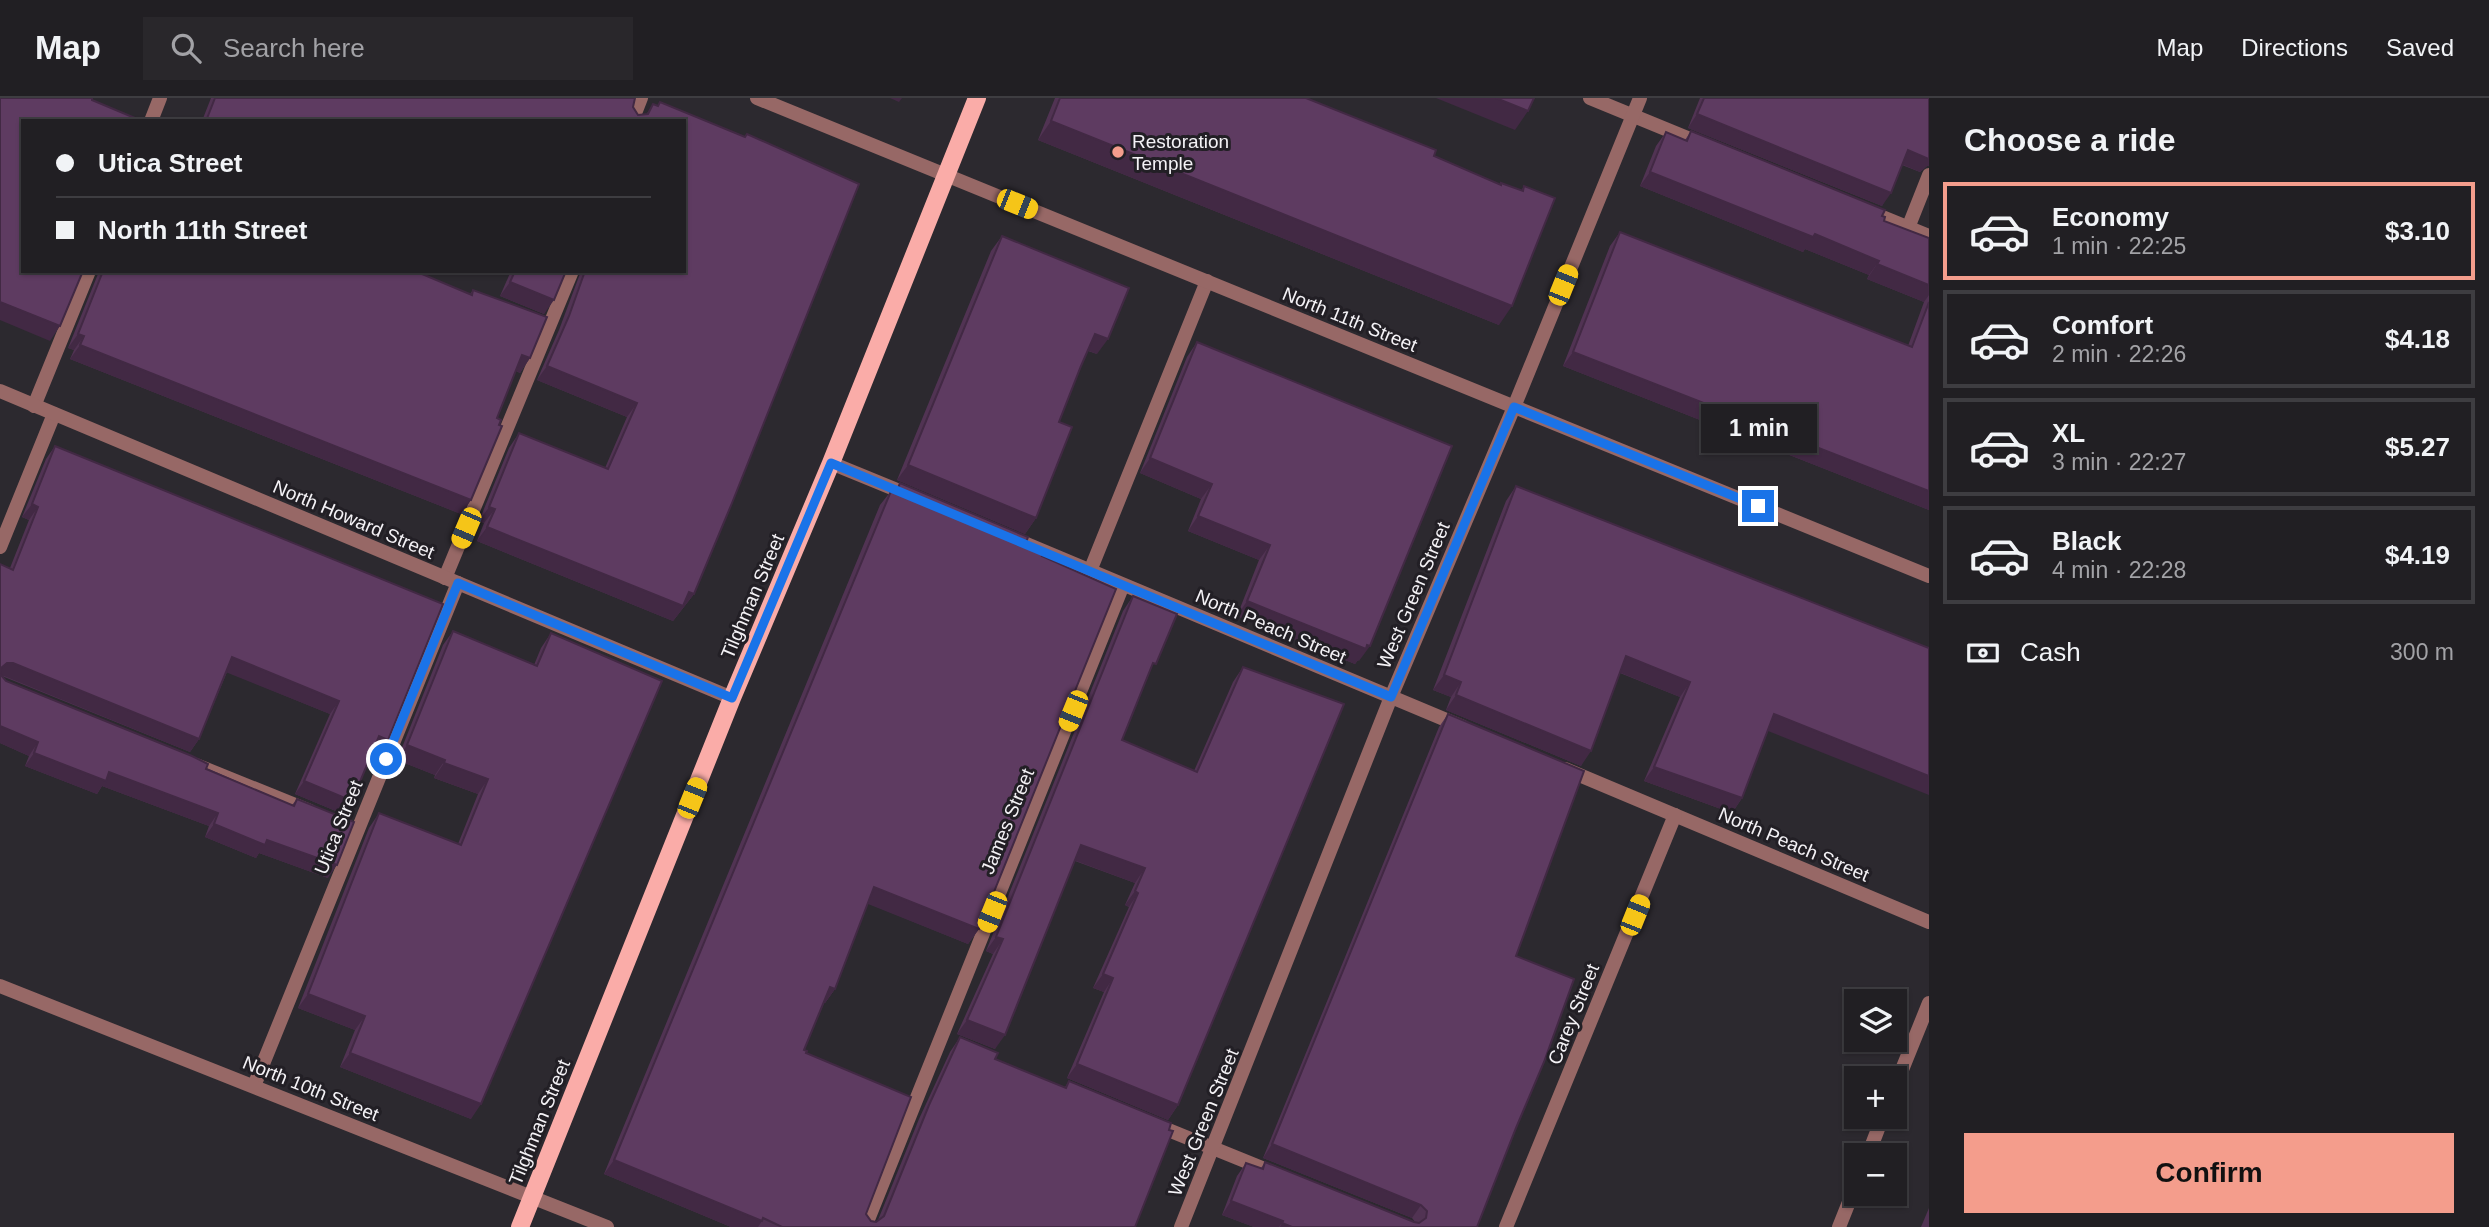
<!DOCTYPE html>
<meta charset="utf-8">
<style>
:root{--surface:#211f23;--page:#29272b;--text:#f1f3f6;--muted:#a2a2a6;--line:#3e3d41;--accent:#f49d8c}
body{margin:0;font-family:Helvetica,sans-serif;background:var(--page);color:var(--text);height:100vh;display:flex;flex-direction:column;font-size:26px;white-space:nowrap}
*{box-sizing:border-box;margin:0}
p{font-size:23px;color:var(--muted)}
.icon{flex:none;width:38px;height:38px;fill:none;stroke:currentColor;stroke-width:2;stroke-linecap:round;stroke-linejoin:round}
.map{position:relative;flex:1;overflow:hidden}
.drawer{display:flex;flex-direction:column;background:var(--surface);width:560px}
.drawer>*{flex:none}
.hud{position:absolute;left:21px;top:21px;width:665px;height:154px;border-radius:0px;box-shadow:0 2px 5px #0004,0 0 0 2px var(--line);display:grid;align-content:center;height:154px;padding:0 35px;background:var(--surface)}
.buttons{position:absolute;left:1844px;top:891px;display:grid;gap:14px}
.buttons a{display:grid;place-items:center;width:63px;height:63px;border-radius:0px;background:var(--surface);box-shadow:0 2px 5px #0004,0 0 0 2px var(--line);font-size:35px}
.end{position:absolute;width:32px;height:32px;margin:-16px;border:9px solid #1a73e8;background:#fff;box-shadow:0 0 0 4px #fff}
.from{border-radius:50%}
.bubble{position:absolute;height:49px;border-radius:0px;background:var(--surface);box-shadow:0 2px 5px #0004,0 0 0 2px var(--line);font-size:23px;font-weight:600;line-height:49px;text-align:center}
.car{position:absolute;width:21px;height:42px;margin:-21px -10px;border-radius:9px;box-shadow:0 0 5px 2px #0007;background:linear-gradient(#f5c518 24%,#345 0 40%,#f5c518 0 76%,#345 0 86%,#f5c518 0)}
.hud b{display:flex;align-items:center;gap:24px;height:66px;font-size:26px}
.hud b+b{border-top:2px solid var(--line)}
.hud i{width:18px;height:18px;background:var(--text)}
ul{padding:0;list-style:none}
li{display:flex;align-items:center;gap:21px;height:98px;margin:0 14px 10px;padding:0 21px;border:4px solid var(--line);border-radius:0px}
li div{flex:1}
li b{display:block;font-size:26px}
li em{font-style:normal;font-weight:600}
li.selected{border-color:var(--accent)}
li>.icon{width:63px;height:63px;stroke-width:1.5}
h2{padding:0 35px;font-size:32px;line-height:84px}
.pay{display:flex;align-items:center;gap:18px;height:77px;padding:0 35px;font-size:26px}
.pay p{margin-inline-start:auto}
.action{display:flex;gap:14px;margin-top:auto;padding:14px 35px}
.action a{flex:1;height:80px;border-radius:0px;background:var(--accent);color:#111;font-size:28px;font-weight:600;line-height:80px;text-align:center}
header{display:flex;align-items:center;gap:42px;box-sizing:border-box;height:98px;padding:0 35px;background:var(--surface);border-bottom:2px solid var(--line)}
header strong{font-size:33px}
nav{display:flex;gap:38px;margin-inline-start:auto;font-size:24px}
.search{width:490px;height:63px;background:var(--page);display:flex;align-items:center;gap:18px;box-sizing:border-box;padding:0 24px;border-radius:0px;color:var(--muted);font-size:26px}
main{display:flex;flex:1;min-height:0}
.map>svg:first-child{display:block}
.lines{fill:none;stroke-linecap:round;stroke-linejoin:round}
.service{stroke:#976866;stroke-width:14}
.minor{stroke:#976866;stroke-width:14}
.primary{stroke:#faaca8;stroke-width:18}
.wall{fill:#513353}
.shaded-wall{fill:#422944}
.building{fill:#5e3b61;stroke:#422944;stroke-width:2}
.route{stroke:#1a73e8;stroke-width:9}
.poi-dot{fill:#f49d8c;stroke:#221f25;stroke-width:2.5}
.labels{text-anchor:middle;stroke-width:6;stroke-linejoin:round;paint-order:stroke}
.poi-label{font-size:19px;fill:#f4f2f6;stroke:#221f25;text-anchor:start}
.street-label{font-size:19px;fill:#f4f2f6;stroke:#221f25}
</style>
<header>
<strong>Map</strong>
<div class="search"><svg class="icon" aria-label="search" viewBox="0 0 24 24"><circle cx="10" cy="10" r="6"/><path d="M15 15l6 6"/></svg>Search here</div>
<nav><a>Map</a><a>Directions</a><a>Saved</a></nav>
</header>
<main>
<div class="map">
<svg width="1929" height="1129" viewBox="0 0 1929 1129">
<rect width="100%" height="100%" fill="#2c292f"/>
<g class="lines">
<g class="service">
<path d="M 1590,0 L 1702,46"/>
<path d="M 151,23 L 160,0"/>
<path d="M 632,23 L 641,0"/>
<path d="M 1870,114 L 1929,138"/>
<path d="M 1908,130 L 1929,77"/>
<path d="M 34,308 L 89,173"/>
<path d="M 831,365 L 914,399"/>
<path d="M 1010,439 L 1463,629"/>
<path d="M 0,449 L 54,316"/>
<path d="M 1090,473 L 1207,183"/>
<path d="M 445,480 L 572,173"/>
<path d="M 196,667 L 310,713"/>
<path d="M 1565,671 L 1929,824"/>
<path d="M 254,988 L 458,485"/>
<path d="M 1156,1027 L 1277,1076"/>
<path d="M 865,1129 L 1123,487"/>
<path d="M 1506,1129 L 1675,717"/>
</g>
<g class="minor">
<path d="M 757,0 L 1929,478"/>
<path d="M 0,293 L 732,600"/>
<path d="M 0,888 L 607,1129"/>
<path d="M 1895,989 L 1929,905"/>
<path d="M 1868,1057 L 1883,1018"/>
<path d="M 1181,1129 L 1391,599 L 1514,309 L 1640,0"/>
<path d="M 1839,1129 L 1857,1084"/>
</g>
<path class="primary" d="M 520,1129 L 732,600 L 831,365 L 977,0"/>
</g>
<g class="wall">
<path d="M 211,0 L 635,0 L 633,9 L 638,17 L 646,17 L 653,6 L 657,8 L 660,4 L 745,39 L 747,36 L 859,86 L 732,405 L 694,496 L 673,523 L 477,443 L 484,425 L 479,423 L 509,350 L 519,335 L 605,370 L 627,319 L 537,282 L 559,232 L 581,173 L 684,173 L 684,23 L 202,23 Z"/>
<path d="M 1055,0 L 1306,0 L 1434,58 L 1500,87 L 1521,93 L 1524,88 L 1499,227 L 1038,42 Z"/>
<path d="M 1700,0 L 1929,0 L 1929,68 L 1927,68 L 1920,74 L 1902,67 L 1882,108 L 1688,30 Z"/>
<path d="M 1691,33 L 1882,118 L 1884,123 L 1929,140 L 1929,412 L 1563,268 L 1610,148 L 1620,134 L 1908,248 L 1924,204 L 1867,181 L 1869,177 L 1805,151 L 1803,154 L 1640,88 L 1656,48 L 1666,34 L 1685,42 Z"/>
<path d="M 1002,138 L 1097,256 L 1088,253 L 1081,268 L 1059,324 L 1036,420 L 1025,436 L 897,382 L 991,153 Z"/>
<path d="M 98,173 L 415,173 L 470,196 L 473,192 L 530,260 L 520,275 L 516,273 L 497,320 L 471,402 L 461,416 L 70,261 L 74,252 L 68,250 L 98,176 Z"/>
<path d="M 511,173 L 566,173 L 544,216 L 500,198 Z"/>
<path d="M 1197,244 L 1359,563 L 1358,562 L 1355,566 L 1237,518 L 1259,462 L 1188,433 L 1201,401 L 1140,375 L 1187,259 Z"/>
<path d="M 55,348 L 443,506 L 379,655 L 373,653 L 352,703 L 343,716 L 295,696 L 330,616 L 227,574 L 199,641 L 190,654 L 2,578 L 6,583 L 292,707 L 297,701 L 328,780 L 259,755 L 256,760 L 205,739 L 209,728 L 102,688 L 97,696 L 25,668 L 29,658 L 0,645 L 0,466 L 10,470 L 29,422 L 22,419 L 46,361 Z"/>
<path d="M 900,385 L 1025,447 L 1042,458 L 979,831 L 968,846 L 867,805 L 835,891 L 825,905 L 824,905 L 804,952 L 806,955 L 866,1116 L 871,1123 L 876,1124 L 878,1122 L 919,1021 L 950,954 L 960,939 L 995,961 L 1065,989 L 1069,983 L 1135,1129 L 731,1129 L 604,1076 L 880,407 L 891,393 L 894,394 Z"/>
<path d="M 1516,388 L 1767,633 L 1742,700 L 1732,715 L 1644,683 L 1680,599 L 1620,575 L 1581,668 L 1446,612 L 1451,599 L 1433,592 L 1506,403 Z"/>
<path d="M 1133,498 L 1149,576 L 1122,642 L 1194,673 L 1233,584 L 1243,569 L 1178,1007 L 1168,1022 L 1067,980 L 1104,894 L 1093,890 L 1129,809 L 1125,807 L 1135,785 L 1075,763 L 995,951 L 957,936 L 993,856 L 986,853 L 1123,513 Z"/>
<path d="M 453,533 L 534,567 L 541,550 L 551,535 L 471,1021 L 340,969 L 355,932 L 298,910 L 369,730 L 379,715 L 458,746 L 478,696 L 434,680 L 435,677 L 397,662 L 443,547 Z"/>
<path d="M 1448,616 L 1516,858 L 1516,1030 L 1477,1129 L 1254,1129 L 1222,1117 L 1237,1078 L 1246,1065 L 1261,1070 L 1265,1064 L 1415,1124 L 1412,1120 L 1263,1060 L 1439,629 Z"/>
<path d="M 1929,1110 L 1929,1129 L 1921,1129 Z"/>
</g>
<g class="shaded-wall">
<path d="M 890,0 L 902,0 L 899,4 Z"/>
<path d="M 1436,0 L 1496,0 L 1528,13 L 1515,32 Z"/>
<path d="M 1697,16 L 1891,95 L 1882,108 L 1688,30 Z"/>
<path d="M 1051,23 L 1512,208 L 1499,227 L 1038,42 Z"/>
<path d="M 1908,52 L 1929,61 L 1929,68 L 1927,68 L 1920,74 L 1899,65 Z"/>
<path d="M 1650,74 L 1815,136 L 1879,163 L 1869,177 L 1805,151 L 1803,154 L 1640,88 Z"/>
<path d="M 1877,166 L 1929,187 L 1929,197 L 1924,204 L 1867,181 Z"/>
<path d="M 510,184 L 554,202 L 544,216 L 500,198 Z"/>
<path d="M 0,204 L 60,228 L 50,243 L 0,222 Z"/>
<path d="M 78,236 L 84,238 L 74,252 L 68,250 Z"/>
<path d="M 1095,236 L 1108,241 L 1097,256 L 1084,251 Z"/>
<path d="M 80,247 L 471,402 L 461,416 L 70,261 Z"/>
<path d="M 1573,254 L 1929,393 L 1929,412 L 1563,268 Z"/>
<path d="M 522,257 L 530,260 L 520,275 L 512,271 Z"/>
<path d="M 547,268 L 637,305 L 627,319 L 537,282 Z"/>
<path d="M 1150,360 L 1212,386 L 1201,401 L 1140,375 Z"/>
<path d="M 908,367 L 1036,420 L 1025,436 L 897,382 Z"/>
<path d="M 32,406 L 38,409 L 29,422 L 22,419 Z"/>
<path d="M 489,409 L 495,411 L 484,425 L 479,423 Z"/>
<path d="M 1198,418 L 1270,447 L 1259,462 L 1188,433 Z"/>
<path d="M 487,429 L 689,494 L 694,496 L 673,523 L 477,443 Z"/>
<path d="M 1247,503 L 1367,547 L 1370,548 L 1359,563 L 1358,562 L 1355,566 L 1237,518 Z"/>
<path d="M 1626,558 L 1690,584 L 1680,599 L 1616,573 Z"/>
<path d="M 232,559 L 339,603 L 330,616 L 223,573 Z"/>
<path d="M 7,565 L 13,565 L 199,641 L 190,654 L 4,578 L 0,578 L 0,571 Z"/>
<path d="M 1444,577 L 1461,584 L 1451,599 L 1433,592 Z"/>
<path d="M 1456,597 L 1591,653 L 1581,668 L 1446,612 Z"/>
<path d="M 1774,616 L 1929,678 L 1929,697 L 1763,631 Z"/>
<path d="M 0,628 L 38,644 L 29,658 L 0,645 Z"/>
<path d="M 379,638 L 388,642 L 379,655 L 370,651 Z"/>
<path d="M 407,647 L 445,662 L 435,677 L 397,662 Z"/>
<path d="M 34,655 L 109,674 L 218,715 L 209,728 L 102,688 L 97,696 L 25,668 Z"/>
<path d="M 444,665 L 488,681 L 478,696 L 434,680 Z"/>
<path d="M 1654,669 L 1742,700 L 1732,715 L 1644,683 Z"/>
<path d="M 304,683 L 352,703 L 343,716 L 295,696 Z"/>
<path d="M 214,726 L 267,742 L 337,767 L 328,780 L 259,755 L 256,760 L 205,739 Z"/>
<path d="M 1081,747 L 1145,770 L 1135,785 L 1071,761 Z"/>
<path d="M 874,789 L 979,831 L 968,846 L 863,804 Z"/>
<path d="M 1135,793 L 1138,795 L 1129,809 L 1125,807 Z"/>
<path d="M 996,839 L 1003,841 L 993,856 L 986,853 Z"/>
<path d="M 1103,876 L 1113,880 L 1104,894 L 1093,890 Z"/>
<path d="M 830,889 L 835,891 L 825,905 L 820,903 Z"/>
<path d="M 308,896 L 365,918 L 355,932 L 298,910 Z"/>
<path d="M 967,922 L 1005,937 L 995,951 L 957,936 Z"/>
<path d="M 350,955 L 481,1006 L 471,1021 L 340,969 Z"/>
<path d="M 1077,966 L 1178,1007 L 1168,1022 L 1067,980 Z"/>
<path d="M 1272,1046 L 1421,1107 L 1412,1120 L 1263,1060 Z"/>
<path d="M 614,1062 L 762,1123 L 758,1129 L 731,1129 L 604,1076 Z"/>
<path d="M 1231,1103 L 1283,1123 L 1279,1129 L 1254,1129 L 1222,1117 Z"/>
<path d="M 1282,1125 L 1292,1129 L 1280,1129 Z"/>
</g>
<g class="building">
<path d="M 0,0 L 92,0 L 92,2 L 142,23 L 23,23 L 23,173 L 83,173 L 60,228 L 0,204 Z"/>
<path d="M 215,0 L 635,0 L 633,9 L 638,17 L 648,16 L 653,6 L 658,8 L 660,4 L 745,39 L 747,36 L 859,86 L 732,405 L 694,496 L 689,494 L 683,508 L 487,429 L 495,411 L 489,409 L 519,335 L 608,371 L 637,305 L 547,268 L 569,218 L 585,173 L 684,173 L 684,23 L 206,23 Z"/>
<path d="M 1060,0 L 1306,0 L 1436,52 L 1434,58 L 1501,87 L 1501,85 L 1523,93 L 1524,88 L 1555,100 L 1512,208 L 1051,23 Z"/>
<path d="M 1496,0 L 1534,0 L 1528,13 Z"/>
<path d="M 1704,0 L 1929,0 L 1929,61 L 1908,52 L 1891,95 L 1697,16 Z"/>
<path d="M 1691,33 L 1885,112 L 1882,118 L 1885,119 L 1884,123 L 1929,140 L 1929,187 L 1877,166 L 1879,163 L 1815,136 L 1813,139 L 1650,74 L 1666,34 L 1687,43 Z"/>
<path d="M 1620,134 L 1912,249 L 1929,204 L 1929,393 L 1573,254 Z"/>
<path d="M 1002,138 L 1129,190 L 1108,241 L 1095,236 L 1081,268 L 1059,324 L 1072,329 L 1036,420 L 908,367 Z"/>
<path d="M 103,173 L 415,173 L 472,197 L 473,192 L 547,219 L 530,260 L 522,257 L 497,320 L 501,322 L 499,327 L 502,328 L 471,402 L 80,247 L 84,238 L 78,236 Z"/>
<path d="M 515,173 L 566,173 L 554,202 L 510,184 Z"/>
<path d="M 1197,244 L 1452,348 L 1370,548 L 1367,547 L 1366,551 L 1247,503 L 1270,447 L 1198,418 L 1212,386 L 1150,360 Z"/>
<path d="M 55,348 L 443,506 L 388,642 L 379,638 L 352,703 L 304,683 L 339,603 L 232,559 L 199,641 L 13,565 L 7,565 L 1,570 L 0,575 L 0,466 L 13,472 L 38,409 L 32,406 Z"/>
<path d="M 900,385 L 1028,439 L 1025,447 L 1044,455 L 1042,458 L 1116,491 L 979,831 L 874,789 L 835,891 L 830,889 L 804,952 L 807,953 L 806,955 L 911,999 L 866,1116 L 871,1123 L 876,1124 L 884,1118 L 929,1007 L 960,939 L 998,955 L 995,961 L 1066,990 L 1069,983 L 1171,1025 L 1169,1032 L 1173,1033 L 1135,1129 L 782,1129 L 763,1120 L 762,1123 L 614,1062 L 891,393 L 896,395 Z"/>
<path d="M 1516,388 L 1929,550 L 1929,678 L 1774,616 L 1742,700 L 1654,669 L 1690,584 L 1626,558 L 1591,653 L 1456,597 L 1461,584 L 1444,577 Z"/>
<path d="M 1133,498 L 1177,516 L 1156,566 L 1153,565 L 1122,642 L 1197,674 L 1243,569 L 1344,606 L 1178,1007 L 1077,966 L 1113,880 L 1103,876 L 1138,795 L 1135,793 L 1145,770 L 1081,747 L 1005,937 L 967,922 L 1003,841 L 996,839 Z"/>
<path d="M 453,533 L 537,568 L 551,535 L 662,583 L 481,1006 L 350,955 L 365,918 L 308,896 L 379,715 L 461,747 L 488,681 L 444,665 L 445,662 L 407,647 Z"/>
<path d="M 0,576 L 6,583 L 192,658 L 208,666 L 206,671 L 294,708 L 297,701 L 354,724 L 337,767 L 267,742 L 265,747 L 214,726 L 218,715 L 109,674 L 106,683 L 34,655 L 38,644 L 0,628 Z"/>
<path d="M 1448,616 L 1584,673 L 1516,858 L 1574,881 L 1544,964 L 1516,1030 L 1477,1129 L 1292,1129 L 1282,1125 L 1283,1123 L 1231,1103 L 1246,1065 L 1263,1071 L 1265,1064 L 1414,1124 L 1419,1125 L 1426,1120 L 1427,1113 L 1421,1107 L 1272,1046 Z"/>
</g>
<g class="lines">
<path class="route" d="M 386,661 L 458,485 L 732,600 L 831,365 L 1391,599 L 1514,309 L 1758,408"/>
</g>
<circle class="poi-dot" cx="1118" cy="54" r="7"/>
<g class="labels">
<g class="poi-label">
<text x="1132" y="50">Restoration<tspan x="1132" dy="22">Temple</tspan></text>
</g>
<g class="street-label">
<text transform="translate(1350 221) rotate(22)" y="7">North 11th Street</text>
<text transform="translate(354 421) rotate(23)" y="7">North Howard Street</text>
<text transform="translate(1413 497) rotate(-67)" y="7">West Green Street</text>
<text transform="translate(752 498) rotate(-67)" y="7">Tilghman Street</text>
<text transform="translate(1271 528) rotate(23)" y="7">North Peach Street</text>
<text transform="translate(1007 723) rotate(-68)" y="7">James Street</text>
<text transform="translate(338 729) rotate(-68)" y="7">Utica Street</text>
<text transform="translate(1794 746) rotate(23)" y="7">North Peach Street</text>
<text transform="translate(1573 916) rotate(-68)" y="7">Carey Street</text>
<text transform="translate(311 990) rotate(22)" y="7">North 10th Street</text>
<text transform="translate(539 1024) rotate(-68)" y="7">Tilghman Street</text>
<text transform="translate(1203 1024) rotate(-68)" y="7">West Green Street</text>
</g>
</g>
</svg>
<div class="buttons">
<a><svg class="icon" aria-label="layers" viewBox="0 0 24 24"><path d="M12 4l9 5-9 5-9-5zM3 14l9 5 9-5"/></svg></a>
<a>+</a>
<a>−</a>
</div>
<i class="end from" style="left:386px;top:661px"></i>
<i class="end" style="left:1758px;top:408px"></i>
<div class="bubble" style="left:1701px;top:306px;width:116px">1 min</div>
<i class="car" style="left:1017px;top:106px;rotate:112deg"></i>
<i class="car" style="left:1563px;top:187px;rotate:22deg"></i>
<i class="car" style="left:466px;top:430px;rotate:203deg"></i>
<i class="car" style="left:1073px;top:613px;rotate:202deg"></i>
<i class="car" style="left:692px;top:700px;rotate:22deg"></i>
<i class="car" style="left:992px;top:814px;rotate:202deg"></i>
<i class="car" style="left:1635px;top:817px;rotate:22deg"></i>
<div class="hud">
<b><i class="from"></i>Utica Street</b>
<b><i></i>North 11th Street</b>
</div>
</div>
<section class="drawer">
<h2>Choose a ride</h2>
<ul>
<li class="selected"><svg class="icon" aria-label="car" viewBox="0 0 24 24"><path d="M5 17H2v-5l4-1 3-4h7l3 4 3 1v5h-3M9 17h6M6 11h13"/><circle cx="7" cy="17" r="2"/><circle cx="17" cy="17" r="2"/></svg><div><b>Economy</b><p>1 min · 22:25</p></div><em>$3.10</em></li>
<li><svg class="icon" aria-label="car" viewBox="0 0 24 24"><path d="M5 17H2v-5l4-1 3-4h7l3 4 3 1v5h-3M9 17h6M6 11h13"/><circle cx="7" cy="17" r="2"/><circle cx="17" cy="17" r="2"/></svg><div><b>Comfort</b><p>2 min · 22:26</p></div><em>$4.18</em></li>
<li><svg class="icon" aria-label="car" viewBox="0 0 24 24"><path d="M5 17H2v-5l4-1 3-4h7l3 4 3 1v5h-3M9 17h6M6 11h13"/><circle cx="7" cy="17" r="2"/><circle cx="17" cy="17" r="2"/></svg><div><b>XL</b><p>3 min · 22:27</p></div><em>$5.27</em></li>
<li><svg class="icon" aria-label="car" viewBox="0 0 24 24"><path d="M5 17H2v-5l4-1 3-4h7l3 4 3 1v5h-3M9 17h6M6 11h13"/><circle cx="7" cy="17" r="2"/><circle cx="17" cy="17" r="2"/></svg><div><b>Black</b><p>4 min · 22:28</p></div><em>$4.19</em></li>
</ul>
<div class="pay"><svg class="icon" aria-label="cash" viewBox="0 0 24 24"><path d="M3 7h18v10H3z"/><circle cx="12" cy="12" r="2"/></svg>Cash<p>300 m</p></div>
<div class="action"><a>Confirm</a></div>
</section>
</main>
